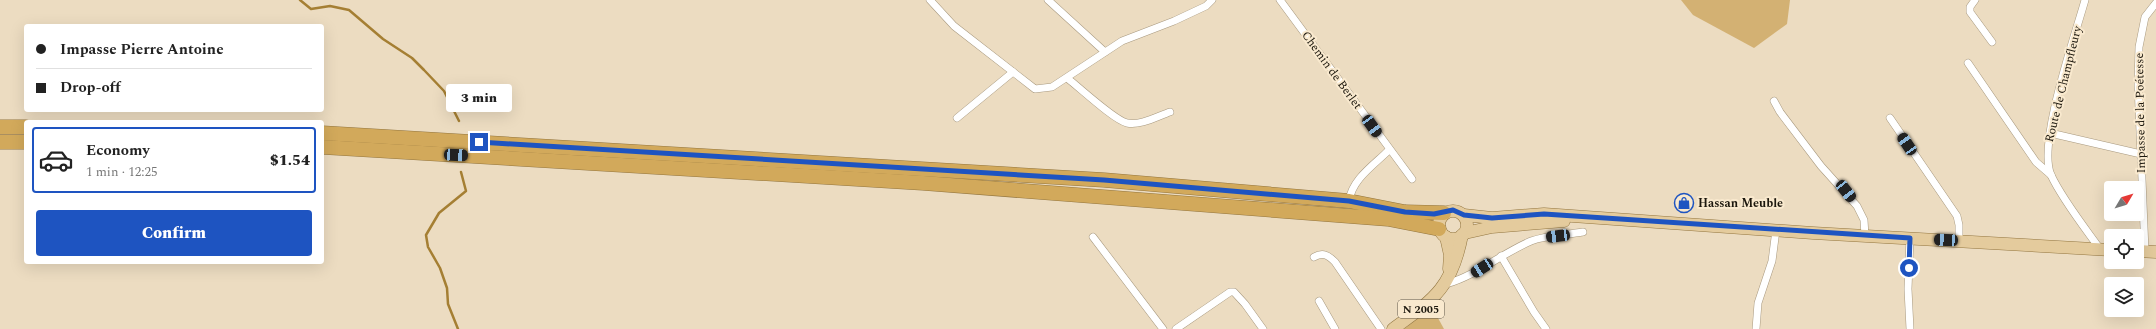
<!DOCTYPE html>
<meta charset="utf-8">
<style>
:root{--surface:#fff;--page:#f6f6f6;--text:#222;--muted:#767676;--line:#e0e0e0;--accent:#1e54c1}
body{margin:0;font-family:Spectral,serif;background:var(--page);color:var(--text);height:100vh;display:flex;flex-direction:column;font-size:15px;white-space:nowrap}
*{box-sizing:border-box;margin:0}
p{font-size:13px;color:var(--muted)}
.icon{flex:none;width:22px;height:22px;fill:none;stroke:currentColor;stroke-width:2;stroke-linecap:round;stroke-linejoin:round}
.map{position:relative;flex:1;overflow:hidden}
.details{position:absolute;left:24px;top:120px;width:300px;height:144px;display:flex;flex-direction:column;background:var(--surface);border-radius:4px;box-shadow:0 4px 16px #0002}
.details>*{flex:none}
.top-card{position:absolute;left:24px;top:24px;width:300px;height:88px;border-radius:4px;box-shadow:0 4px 16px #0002;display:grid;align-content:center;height:88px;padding:0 12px;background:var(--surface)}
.needle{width:26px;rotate:52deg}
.buttons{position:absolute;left:2104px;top:181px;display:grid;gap:8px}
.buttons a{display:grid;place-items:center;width:40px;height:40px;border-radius:4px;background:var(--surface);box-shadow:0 4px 16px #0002;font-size:20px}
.end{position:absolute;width:18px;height:18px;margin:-9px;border:5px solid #1e54c1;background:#fff;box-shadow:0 0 0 2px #fff}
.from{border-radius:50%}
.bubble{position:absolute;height:28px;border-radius:4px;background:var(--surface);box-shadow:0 4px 16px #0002;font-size:13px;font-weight:800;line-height:28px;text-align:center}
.car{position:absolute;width:12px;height:24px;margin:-12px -6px;border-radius:5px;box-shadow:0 0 3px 1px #0007;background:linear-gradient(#222 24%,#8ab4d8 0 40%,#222 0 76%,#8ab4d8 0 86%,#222 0)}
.top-card b{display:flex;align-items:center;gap:14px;height:38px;font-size:15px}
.top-card b+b{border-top:1px solid var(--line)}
.top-card i{width:10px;height:10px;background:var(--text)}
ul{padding:7px 0 0;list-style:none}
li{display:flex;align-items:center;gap:12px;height:66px;margin:0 8px 6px;padding:0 4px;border:2px solid var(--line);border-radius:4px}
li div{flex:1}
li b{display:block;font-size:15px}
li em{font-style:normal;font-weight:800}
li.on{border-color:var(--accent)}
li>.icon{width:36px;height:36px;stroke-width:1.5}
.button{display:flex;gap:8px;margin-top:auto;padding:8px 12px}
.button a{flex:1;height:46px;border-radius:4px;background:var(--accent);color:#fff;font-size:16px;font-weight:800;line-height:46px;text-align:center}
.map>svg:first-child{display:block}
.green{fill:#d3b173}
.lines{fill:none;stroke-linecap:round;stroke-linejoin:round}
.stream{stroke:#a57f33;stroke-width:2.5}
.street-casing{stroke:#a8997f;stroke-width:8}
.primary-casing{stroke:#937640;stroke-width:13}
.highway-casing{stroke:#937640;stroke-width:15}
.street{stroke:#fff;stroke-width:7}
.primary{stroke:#e4cb9d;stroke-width:12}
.highway{stroke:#d2a95b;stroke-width:14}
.route{stroke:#1e54c1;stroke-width:5}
.labels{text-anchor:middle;stroke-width:4;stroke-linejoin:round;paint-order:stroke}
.shield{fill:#f9e9ce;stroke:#5f5748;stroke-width:1}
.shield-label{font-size:11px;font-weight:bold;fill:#1d180e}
.street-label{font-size:12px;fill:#1d180e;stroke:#f9e9ce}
.poi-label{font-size:12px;font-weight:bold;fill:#1d180e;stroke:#f9e9ce;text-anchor:start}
</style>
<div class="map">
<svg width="2156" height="329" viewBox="0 0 2156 329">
<rect width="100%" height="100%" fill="#ecdcc1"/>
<g class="green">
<path d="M 1681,0 L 1790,0 L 1787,24 L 1754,48 L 1693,15 Z"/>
<path d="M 1432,307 L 1444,329 L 1404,329 Z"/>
</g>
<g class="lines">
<g class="stream">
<path d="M 300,0 L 311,9 L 330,6 L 349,10 L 383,39 L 412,58 L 424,70 L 444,91 L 459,121"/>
<path d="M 458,329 L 448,304 L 447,288 L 440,268 L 428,247 L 426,235 L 439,213 L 466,191 L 461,172"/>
</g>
<g class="street-casing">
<g id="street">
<path d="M 930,0 L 954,26 L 1035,89 L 1052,87 L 1122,41 L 1174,21 L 1206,6 L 1212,0"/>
<path d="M 1048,0 L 1105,52"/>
<path d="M 1280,0 L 1412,179"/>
<path d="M 1975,0 L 1970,7 L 1970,12 L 1992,42"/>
<path d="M 2085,0 C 2075,36 2037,144 2051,175 C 2062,199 2085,228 2100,249"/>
<path d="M 1968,63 L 2036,162 L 2051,175"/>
<path d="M 1067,78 C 1079,87 1114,120 1127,123 C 1140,126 1158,116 1170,112"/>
<path d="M 1774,101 L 1780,112 L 1821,166 L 1857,206 L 1864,220 L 1865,236"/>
<path d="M 957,118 L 1013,72"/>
<path d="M 1890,118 L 1957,216 L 1959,225 L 1959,241"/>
<path d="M 2050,133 L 2141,154"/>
<path d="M 1349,201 C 1352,179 1374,165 1389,150"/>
<path d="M 1093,237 L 1163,329"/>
<path d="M 1910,238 L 1908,289 L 1910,329"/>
<path d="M 2145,251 L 2138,84 L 2139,47 L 2145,17 L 2156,3"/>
<path d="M 1501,256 L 1534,312 L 1546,329"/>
<path d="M 1314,257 C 1323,252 1328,255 1335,262 L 1381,329"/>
<path d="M 1446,284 C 1477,275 1501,254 1531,241 C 1547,235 1566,235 1583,232"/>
<path d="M 1319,301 L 1335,329"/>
<path d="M 1176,329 L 1230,292 L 1234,292 L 1245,304 L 1263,329"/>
<path d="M 1756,329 L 1758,303 L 1772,261 L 1776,230"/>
</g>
</g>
<g class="primary-casing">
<g id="primary">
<circle cx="1453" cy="225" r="14"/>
<path d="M 1464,215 L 1492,218 L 1544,214 L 1813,233 L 2111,250"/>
<path d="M 1465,233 L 1492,227 L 1564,221"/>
<path d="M 1446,237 L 1450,255 L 1449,269"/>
<path d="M 2137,251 L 2156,252"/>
<path d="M 1393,329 C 1434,299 1452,288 1462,235"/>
</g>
</g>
<g class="highway-casing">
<g id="highway">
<path d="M 0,127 L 26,127"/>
<path d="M 322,133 L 1104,180 L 1349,201 L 1405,212 L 1444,213"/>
<path d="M 0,142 L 26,142"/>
<path d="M 322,147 L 923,183 L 1388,219 L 1439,229"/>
</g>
</g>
<use href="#street" class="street"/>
<use href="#primary" class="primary"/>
<use href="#highway" class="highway"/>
</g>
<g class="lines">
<path class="route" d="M 479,142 L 1104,180 L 1349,201 L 1405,212 L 1434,214 L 1453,210 L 1464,215 L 1492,218 L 1544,214 L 1910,238 L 1909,268"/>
</g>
<defs>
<g id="shop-ring" transform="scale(1)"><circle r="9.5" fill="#f9e9ce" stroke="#1e54c1" stroke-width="1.5"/><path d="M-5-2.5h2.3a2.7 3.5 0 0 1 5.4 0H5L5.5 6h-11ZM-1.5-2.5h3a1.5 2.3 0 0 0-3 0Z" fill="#1e54c1"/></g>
</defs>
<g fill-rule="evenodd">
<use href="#shop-ring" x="1684" y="203"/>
</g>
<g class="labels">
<rect class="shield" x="1398" y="300" width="46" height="18" rx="3"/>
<g class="shield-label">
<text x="1421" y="313">N 2005</text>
</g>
<g class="street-label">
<text transform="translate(1332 70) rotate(54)" y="4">Chemin de Berlet</text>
<text transform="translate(2063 84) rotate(-76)" y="4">Route de Champfleury</text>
<text transform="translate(2140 113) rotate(-91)" y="4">Impasse de la Poétesse</text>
</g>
<g class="poi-label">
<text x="1698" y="207">Hassan Meuble</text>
</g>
</g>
</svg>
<div class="buttons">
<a><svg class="needle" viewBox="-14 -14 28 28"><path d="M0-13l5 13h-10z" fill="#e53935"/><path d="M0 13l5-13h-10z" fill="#767676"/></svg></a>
<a><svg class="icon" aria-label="locate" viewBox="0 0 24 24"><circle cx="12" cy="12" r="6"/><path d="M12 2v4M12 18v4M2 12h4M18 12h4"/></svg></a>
<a><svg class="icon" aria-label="layers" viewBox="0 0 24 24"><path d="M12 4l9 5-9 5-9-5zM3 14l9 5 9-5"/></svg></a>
</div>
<i class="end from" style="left:1909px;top:268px"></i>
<i class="end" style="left:479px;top:142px"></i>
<div class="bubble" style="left:446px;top:84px;width:66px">3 min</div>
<i class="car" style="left:1372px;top:126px;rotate:144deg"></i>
<i class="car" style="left:1907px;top:144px;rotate:326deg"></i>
<i class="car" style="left:456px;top:155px;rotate:93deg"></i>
<i class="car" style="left:1846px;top:191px;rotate:142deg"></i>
<i class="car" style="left:1558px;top:236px;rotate:263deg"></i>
<i class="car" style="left:1946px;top:240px;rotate:273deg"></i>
<i class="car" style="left:1482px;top:268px;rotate:237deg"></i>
<div class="top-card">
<b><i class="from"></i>Impasse Pierre Antoine</b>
<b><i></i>Drop-off</b>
</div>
<section class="details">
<ul>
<li class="on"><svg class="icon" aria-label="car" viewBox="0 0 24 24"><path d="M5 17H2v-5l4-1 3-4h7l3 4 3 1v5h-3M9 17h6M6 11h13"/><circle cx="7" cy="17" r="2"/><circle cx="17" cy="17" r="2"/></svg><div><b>Economy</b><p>1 min · 12:25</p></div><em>$1.54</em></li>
</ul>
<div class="button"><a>Confirm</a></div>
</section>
</div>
